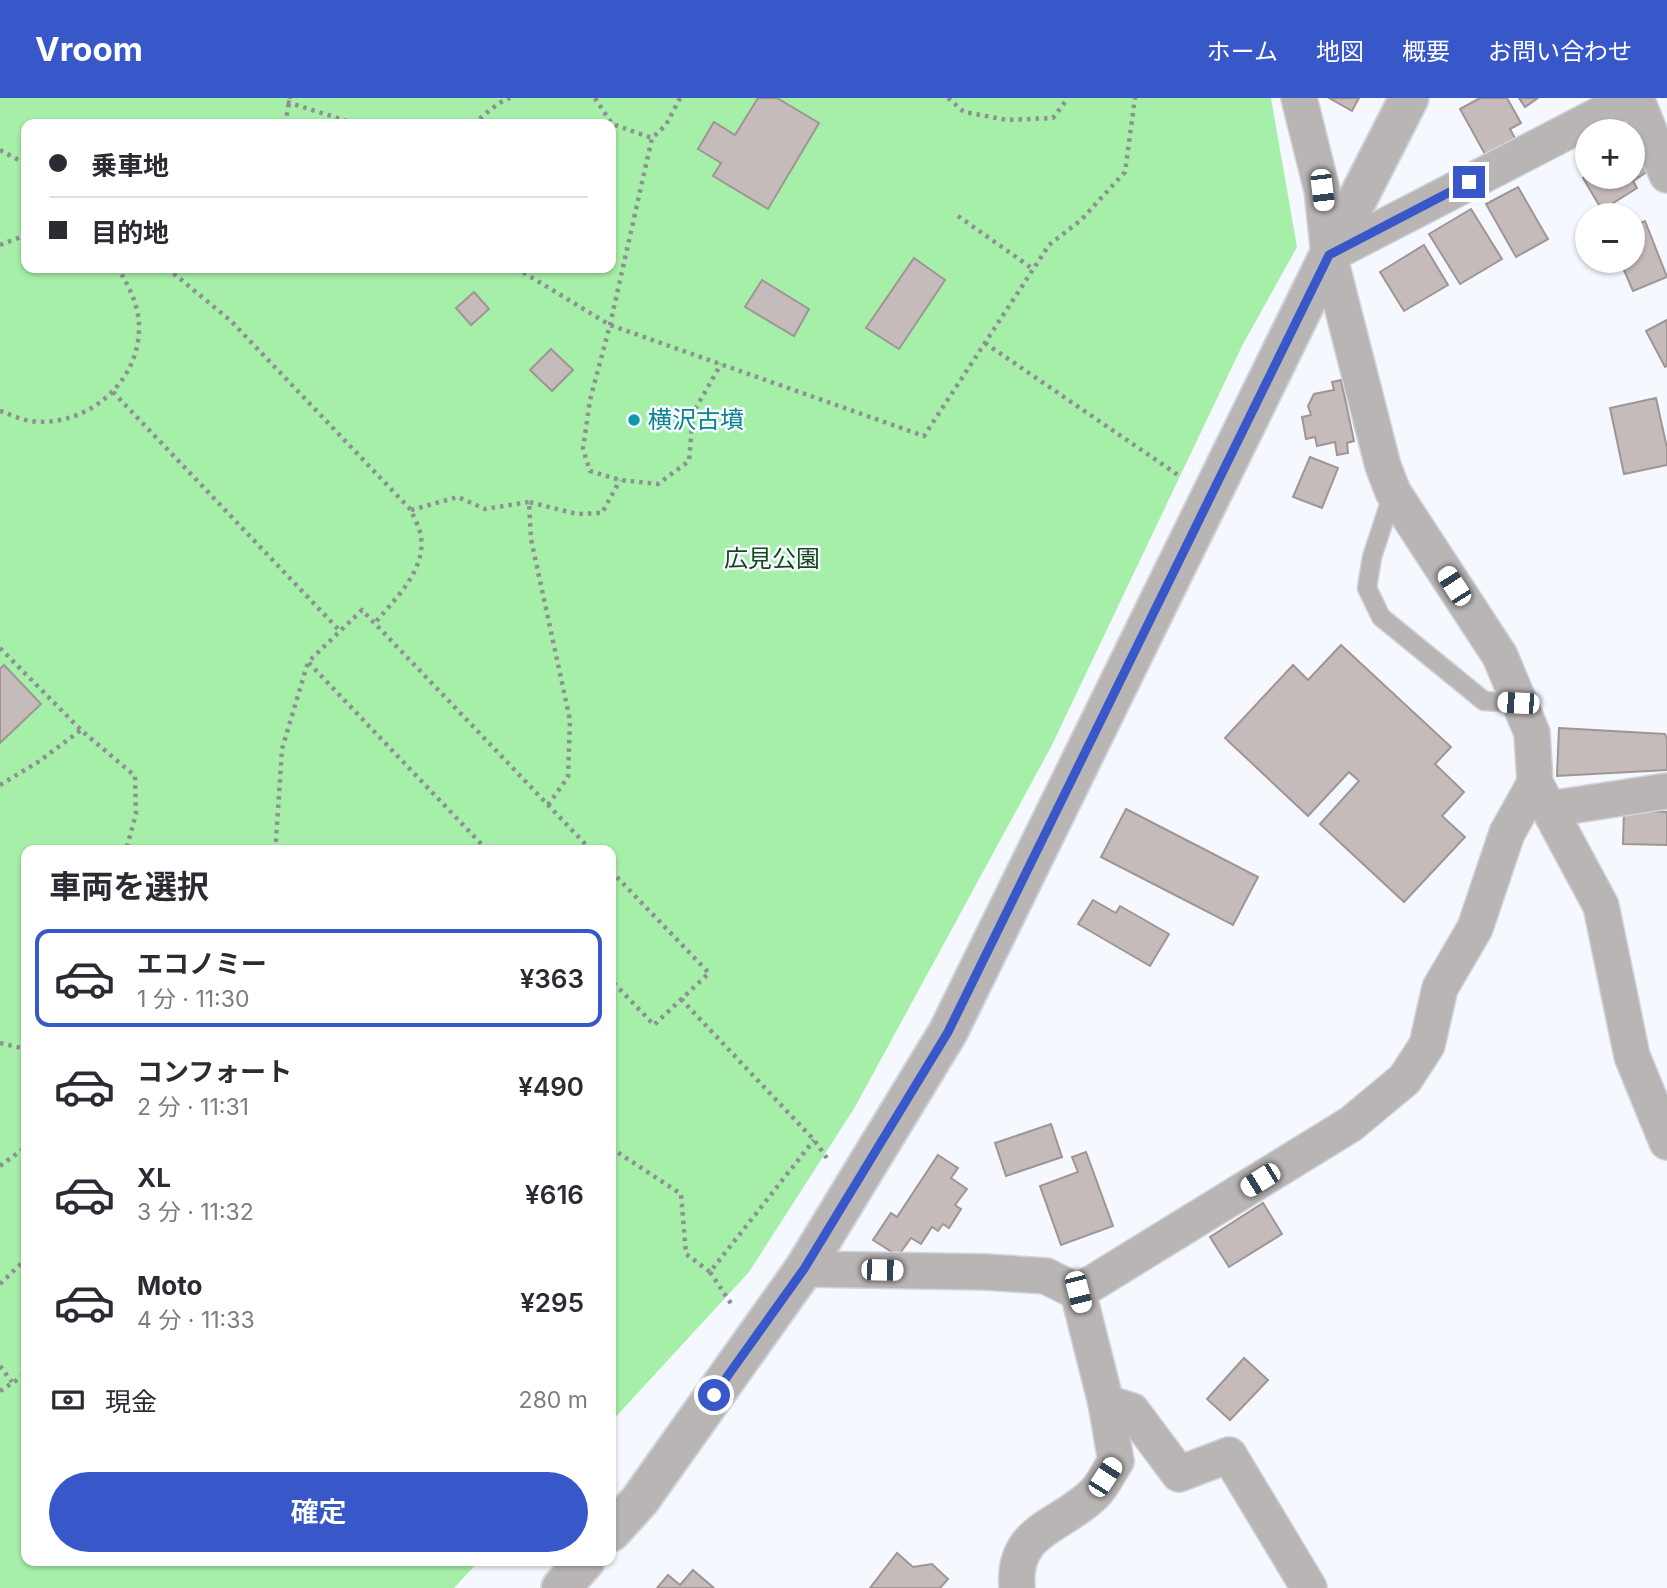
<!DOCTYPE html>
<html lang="ja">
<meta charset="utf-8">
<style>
:root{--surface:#fff;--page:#f2f2f3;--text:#2b2b33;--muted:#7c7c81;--line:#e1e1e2;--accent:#3858c9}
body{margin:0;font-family:Inter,"Noto Sans JP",sans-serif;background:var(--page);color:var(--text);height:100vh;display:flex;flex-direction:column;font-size:26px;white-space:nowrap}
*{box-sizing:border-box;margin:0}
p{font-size:23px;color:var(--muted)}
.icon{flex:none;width:38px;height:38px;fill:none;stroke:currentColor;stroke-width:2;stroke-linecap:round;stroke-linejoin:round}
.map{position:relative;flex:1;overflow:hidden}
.panel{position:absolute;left:21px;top:747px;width:595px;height:721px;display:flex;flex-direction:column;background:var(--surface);border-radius:14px;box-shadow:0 2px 5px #0004}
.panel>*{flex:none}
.top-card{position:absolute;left:21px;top:21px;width:595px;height:154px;border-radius:14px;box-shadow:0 2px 5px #0004;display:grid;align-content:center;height:154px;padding:0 28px;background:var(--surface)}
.fabs{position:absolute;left:1575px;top:21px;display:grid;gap:14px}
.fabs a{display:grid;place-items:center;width:70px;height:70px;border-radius:50%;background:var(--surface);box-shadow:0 2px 5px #0004;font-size:35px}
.end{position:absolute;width:32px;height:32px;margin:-16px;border:9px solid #3858c9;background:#fff;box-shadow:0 0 0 4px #fff}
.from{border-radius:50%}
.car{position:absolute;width:21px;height:42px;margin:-21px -10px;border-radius:9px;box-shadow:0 0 5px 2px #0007;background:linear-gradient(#fff 24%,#345 0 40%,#fff 0 76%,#345 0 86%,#fff 0)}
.top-card b{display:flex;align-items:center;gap:24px;height:66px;font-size:26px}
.top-card b+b{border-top:2px solid var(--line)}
.top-card i{width:18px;height:18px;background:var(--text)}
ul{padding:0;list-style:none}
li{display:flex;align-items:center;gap:21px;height:98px;margin:0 14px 10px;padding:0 14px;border:4px solid transparent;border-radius:14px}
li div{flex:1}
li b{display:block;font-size:26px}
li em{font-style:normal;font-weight:600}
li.on{border-color:var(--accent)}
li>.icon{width:63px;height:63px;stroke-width:1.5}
h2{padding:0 28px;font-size:32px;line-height:84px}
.pay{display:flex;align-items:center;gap:18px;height:77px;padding:0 28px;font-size:26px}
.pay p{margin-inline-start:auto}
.button{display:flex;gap:14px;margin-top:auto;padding:14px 28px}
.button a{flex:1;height:80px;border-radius:42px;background:var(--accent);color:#fff;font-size:28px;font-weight:600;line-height:80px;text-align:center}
header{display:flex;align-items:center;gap:42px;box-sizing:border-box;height:98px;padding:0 35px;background:var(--accent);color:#fff}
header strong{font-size:33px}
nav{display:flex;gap:38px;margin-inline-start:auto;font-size:24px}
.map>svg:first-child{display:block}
.green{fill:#a6efa8;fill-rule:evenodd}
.building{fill:#c5bbba;stroke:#9f9594;stroke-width:2}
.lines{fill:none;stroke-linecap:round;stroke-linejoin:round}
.service-casing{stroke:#d0d3d9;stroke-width:21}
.minor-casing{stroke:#d0d3d9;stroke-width:38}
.tertiary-casing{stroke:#d0d3d9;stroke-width:42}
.path{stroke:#8d9094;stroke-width:4.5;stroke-dasharray:3.5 5;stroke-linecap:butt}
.service{stroke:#b9b5b4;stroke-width:18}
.minor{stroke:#b9b5b4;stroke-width:35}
.tertiary{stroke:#b9b5b4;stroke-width:38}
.route{stroke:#3858c9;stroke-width:9}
.culture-dot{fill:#0f9aa8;stroke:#f5f9ff;stroke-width:2.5}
.labels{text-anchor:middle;stroke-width:5;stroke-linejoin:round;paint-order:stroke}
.culture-label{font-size:24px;fill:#0d838f;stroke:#f5f9ff;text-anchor:start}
.park-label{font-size:24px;fill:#16481b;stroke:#f5f9ff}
</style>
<header>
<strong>Vroom</strong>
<nav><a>ホーム</a><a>地図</a><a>概要</a><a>お問い合わせ</a></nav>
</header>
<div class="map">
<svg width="1667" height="1490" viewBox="0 0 1667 1490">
<rect width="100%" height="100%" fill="#f5f9ff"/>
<path class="green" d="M 0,0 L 1271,0 L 1297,149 L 1242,248 L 1051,649 L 855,1009 L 749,1174 L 611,1324 L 611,752 L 26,752 L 26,1463 L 479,1463 L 454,1490 L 0,1490 ZM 26,26 L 611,26 L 611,170 L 26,170 Z"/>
<g class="building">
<path d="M 758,0 L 777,0 L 819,25 L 768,111 L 713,78 L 721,65 L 698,51 L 714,24 L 735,37 Z"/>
<path d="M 1329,0 L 1359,0 L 1352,13 Z"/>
<path d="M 1480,0 L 1507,0 L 1521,25 L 1510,31 L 1516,42 L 1486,58 L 1460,11 Z"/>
<path d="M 1519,0 L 1538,0 L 1525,9 Z"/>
<path d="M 1633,44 L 1650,72 L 1633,83 L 1637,90 L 1602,112 L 1583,80 L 1587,77 L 1633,79 Z"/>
<path d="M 1518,89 L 1548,141 L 1516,159 L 1486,106 Z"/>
<path d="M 1471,111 L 1502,161 L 1460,186 L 1429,136 Z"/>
<path d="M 1645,123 L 1667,179 L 1633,193 L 1620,163 L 1633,163 L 1633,128 Z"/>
<path d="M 1424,147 L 1448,187 L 1404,213 L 1380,174 Z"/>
<path d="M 914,160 L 945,182 L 899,251 L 866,230 Z"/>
<path d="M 762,182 L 809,211 L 794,238 L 745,209 Z"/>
<path d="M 474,194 L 489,211 L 471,227 L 456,210 Z"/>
<path d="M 1667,222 L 1667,268 L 1665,269 L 1646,233 Z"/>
<path d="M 551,251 L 573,272 L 552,293 L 530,272 Z"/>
<path d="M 1341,282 L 1354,343 L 1347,345 L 1348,355 L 1337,357 L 1335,344 L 1317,348 L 1315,339 L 1306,341 L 1302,319 L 1311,317 L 1308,308 L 1314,296 L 1334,292 L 1332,284 Z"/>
<path d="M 1656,300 L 1667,350 L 1667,367 L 1624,376 L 1610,310 Z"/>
<path d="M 1310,359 L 1338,370 L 1322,410 L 1293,399 Z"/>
<path d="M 1341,547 L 1451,649 L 1435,666 L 1464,694 L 1442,718 L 1465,739 L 1404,804 L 1320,726 L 1359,683 L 1349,674 L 1308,718 L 1225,640 L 1293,567 L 1308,582 Z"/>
<path d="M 4,567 L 41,606 L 0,645 L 0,571 Z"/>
<path d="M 1559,630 L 1665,636 L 1667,641 L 1667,672 L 1557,678 Z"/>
<path d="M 1126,711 L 1258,779 L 1233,827 L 1101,759 Z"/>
<path d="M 1624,712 L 1667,714 L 1667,747 L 1623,746 Z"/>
<path d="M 1093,802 L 1116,815 L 1120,808 L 1169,836 L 1150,868 L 1078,826 Z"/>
<path d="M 1051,1026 L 1062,1059 L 1006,1078 L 995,1045 Z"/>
<path d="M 1086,1054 L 1113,1128 L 1061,1147 L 1040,1088 L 1078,1074 L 1072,1059 Z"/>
<path d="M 938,1057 L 958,1070 L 951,1080 L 967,1091 L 955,1107 L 961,1111 L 949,1130 L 943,1126 L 938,1133 L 932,1129 L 921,1146 L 911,1140 L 898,1158 L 873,1142 L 891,1115 L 897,1119 Z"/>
<path d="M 1263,1105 L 1282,1136 L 1229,1169 L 1210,1139 Z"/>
<path d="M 1244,1260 L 1268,1282 L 1230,1322 L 1207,1301 Z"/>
<path d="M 897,1455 L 913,1469 L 932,1466 L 948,1481 L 940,1490 L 870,1490 Z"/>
<path d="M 693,1472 L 714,1490 L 657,1490 L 668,1477 L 680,1487 Z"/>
</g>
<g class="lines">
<g class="service-casing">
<path id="service" d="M 1393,395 L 1372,459 L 1367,490 L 1381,519 L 1484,603 L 1518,605"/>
</g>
<g class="minor-casing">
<g id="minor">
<path d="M 1299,0 L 1322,92 L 1329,157 L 1383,368 L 1393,394 L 1500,558 L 1532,635 L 1535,685 L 1601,808 L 1632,958 L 1667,1044"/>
<path d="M 1636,0 L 1667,77"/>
<path d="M 1329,157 L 1632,0"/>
<path d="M 1550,711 L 1667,693"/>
<path d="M 804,1171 L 986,1174 L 1046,1178 L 1078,1194 L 1106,1305 L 1116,1363 C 1109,1373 1103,1387 1095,1395 C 1062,1429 1012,1430 1017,1490"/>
<path d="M 1078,1194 L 1351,1026 L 1405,981 L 1427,947 L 1440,890 L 1475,830 L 1507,735 L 1535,685"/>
<path d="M 1106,1305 L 1132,1313 L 1179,1376 L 1229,1357 L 1309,1490"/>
</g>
</g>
<g class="tertiary-casing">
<g id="tertiary">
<path d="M 611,1434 L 640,1402 L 804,1171 L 948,934 L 1329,157 L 1409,0"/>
<path d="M 561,1490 L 585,1463"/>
</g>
</g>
<g class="path">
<path d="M 595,0 L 612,26 L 652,40"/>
<path d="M 680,0 L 666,27 L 652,40 L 610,227 L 590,302 L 583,351 L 590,373 L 620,382 L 658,386 L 689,363 L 693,315 L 721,266"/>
<path d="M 948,0 L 964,14 L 1007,22 L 1053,20 L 1068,0"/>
<path d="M 287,4 L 356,26"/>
<path d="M 285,26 L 290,0"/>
<path d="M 473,26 L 499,5 L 510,0"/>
<path d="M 0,52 L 26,66"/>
<path d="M 958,118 L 1033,171"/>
<path d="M 0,147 L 26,137"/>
<path d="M 167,170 L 231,223 L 411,412 C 414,420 420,430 421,439 C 426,473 393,503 374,526"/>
<path d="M 516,170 L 610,227 L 924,338 L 1049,147 L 1081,122 L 1125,74 L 1135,0"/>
<path d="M 985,245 L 1181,379"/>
<path d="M 113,294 L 340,533"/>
<path d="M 0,313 C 10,316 21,322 31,323 C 85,330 139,286 139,230 C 139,207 129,189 118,170"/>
<path d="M 411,412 L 458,399 L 485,411 L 529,404"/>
<path d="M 0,550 L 81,632 L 135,678 L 136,716 L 126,752"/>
<path d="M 0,687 L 38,664 L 81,632"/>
<path d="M 548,707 L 568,679 L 570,622 L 531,441 L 529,404 L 577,416 L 602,415 L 620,382"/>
<path d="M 273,752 L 276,742 L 282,651 L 308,564"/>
<path d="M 487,752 L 308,564 L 362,512 L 591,752"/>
<path d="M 611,773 L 709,875 L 654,927 L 611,882"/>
<path d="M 681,901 L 814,1042 L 829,1063"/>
<path d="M 0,945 L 26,951"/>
<path d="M 611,1050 L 681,1096 L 686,1156 L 710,1174 L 814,1042"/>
<path d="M 0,1068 L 26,1049"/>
<path d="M 710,1174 L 732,1207"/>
<path d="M 0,1186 L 26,1161"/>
<path d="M 0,1268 L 12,1284"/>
<path d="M 0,1293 L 26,1276"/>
</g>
<use href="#service" class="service"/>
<use href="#minor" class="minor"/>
<use href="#tertiary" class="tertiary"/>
</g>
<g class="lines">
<path class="route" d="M 714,1297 L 804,1171 L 948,934 L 1329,157 L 1469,84"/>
</g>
<circle class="culture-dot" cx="634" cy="322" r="7"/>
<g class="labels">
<g class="culture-label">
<text x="648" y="330">横沢古墳</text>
</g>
<g class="park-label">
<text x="772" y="469">広見公園</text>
</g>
</g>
</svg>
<div class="fabs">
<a>+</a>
<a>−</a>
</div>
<i class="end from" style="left:714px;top:1297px"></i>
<i class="end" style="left:1469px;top:84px"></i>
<i class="car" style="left:1322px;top:92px;rotate:173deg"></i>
<i class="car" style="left:1454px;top:488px;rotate:327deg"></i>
<i class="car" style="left:1518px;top:605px;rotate:273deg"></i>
<i class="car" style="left:1260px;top:1082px;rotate:238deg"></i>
<i class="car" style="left:882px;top:1172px;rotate:91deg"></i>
<i class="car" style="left:1078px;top:1194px;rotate:166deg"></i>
<i class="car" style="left:1105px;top:1379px;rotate:33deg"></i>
<div class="top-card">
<b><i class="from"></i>乗車地</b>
<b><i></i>目的地</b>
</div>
<section class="panel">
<h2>車両を選択</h2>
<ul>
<li class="on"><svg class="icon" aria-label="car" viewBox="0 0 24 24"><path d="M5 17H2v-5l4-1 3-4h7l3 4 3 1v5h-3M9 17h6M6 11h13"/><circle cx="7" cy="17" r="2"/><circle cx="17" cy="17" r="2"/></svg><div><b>エコノミー</b><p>1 分 · 11:30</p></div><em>¥363</em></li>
<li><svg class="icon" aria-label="car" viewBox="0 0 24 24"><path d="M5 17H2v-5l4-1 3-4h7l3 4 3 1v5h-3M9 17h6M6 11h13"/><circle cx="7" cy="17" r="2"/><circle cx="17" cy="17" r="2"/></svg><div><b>コンフォート</b><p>2 分 · 11:31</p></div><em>¥490</em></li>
<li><svg class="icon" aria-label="car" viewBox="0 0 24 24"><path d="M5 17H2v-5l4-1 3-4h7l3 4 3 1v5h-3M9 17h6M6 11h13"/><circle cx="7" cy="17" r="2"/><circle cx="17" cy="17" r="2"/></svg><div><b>XL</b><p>3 分 · 11:32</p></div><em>¥616</em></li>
<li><svg class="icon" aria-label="car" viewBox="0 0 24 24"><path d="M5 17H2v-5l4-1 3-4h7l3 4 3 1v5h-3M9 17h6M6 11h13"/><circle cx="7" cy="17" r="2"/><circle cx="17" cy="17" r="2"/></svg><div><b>Moto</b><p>4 分 · 11:33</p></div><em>¥295</em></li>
</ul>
<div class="pay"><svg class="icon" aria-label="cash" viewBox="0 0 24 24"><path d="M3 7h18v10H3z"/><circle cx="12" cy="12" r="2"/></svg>現金<p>280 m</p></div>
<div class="button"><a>確定</a></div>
</section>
</div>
